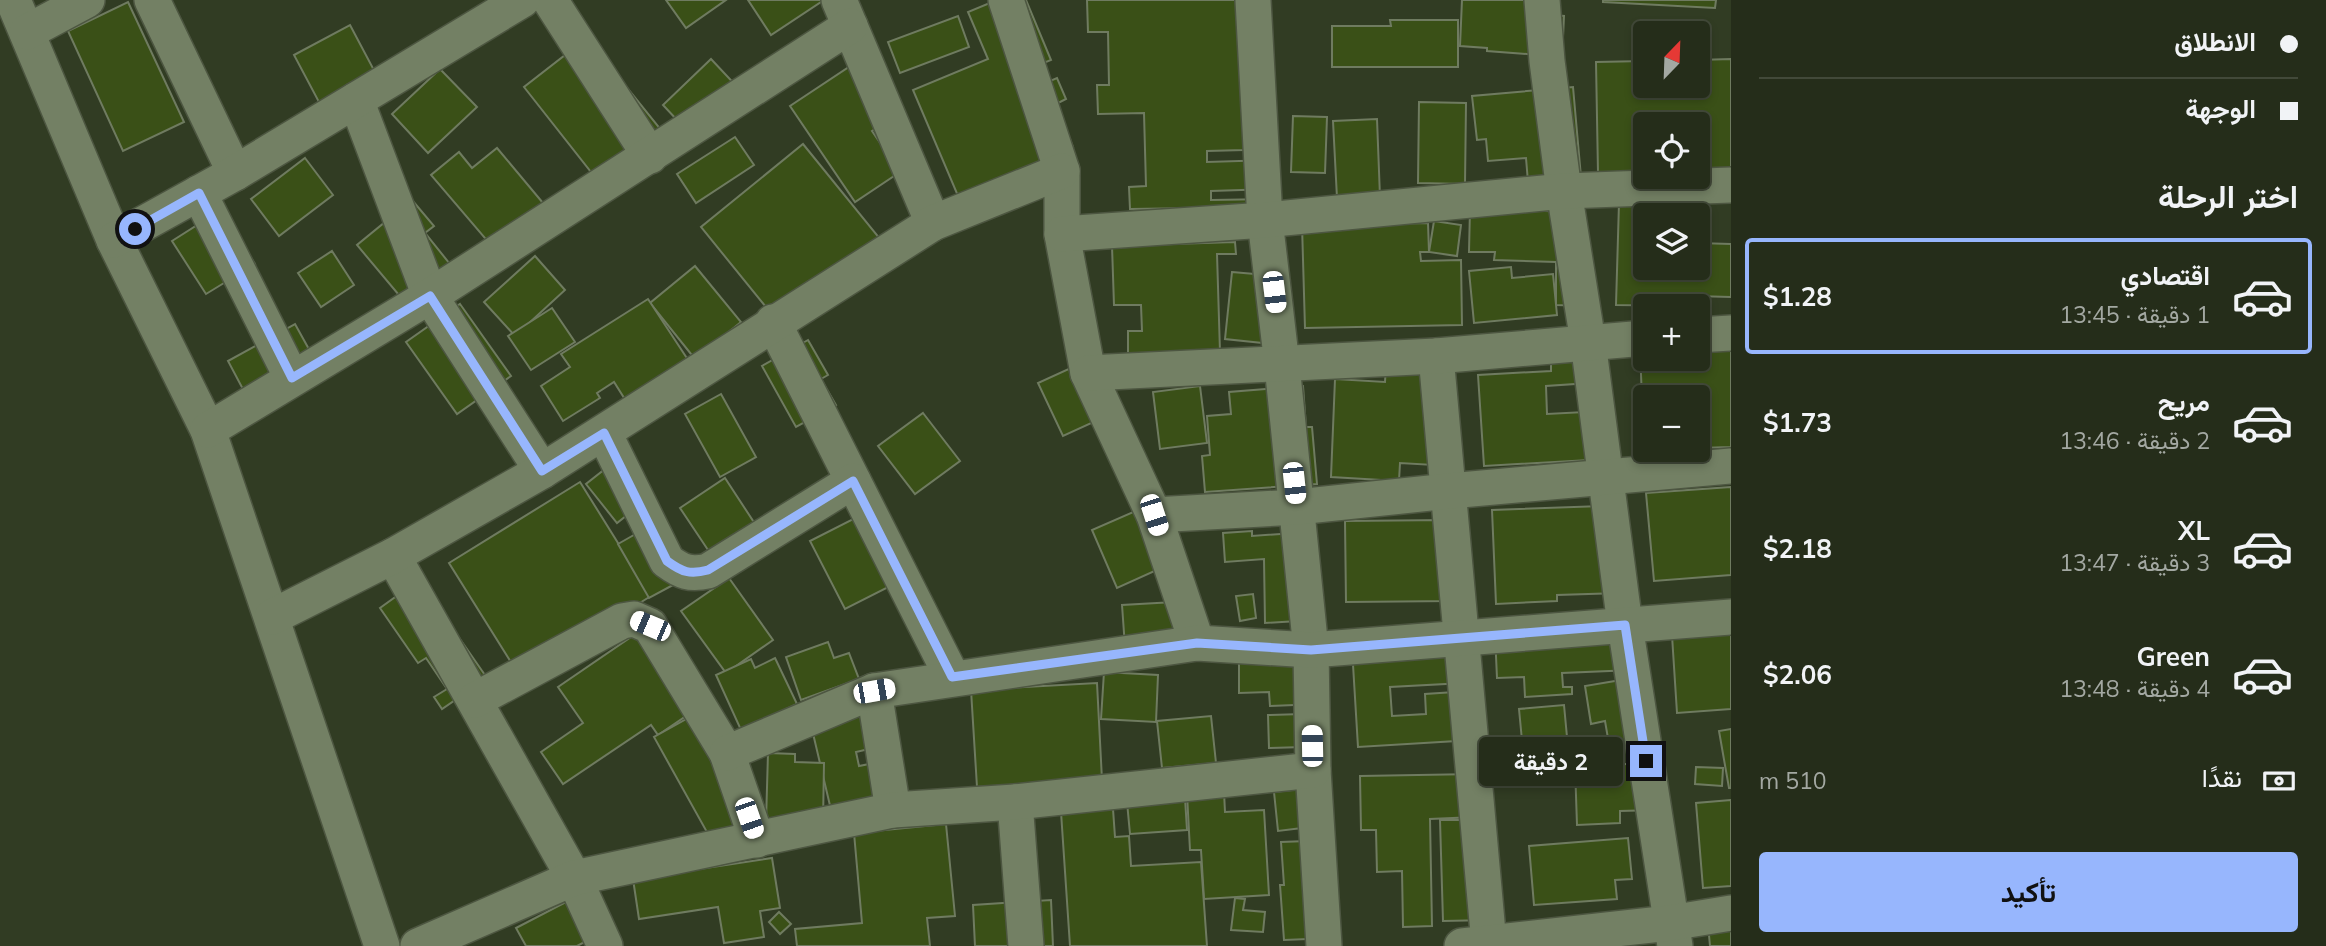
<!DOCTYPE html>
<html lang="ar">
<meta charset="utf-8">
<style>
:root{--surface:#252d1a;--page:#2d3523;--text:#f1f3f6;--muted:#a3a8a2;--line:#424939;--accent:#97b6fd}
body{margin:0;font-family:Mulish,Vazirmatn,sans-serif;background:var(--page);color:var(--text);direction:rtl;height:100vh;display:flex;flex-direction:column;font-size:26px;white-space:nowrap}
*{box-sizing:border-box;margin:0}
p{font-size:23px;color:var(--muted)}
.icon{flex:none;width:38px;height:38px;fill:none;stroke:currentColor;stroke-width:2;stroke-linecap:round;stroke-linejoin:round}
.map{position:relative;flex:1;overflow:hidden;direction:ltr}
.side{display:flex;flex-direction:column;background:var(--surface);width:595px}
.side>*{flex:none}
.guide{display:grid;align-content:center;height:154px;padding:0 28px;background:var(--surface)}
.needle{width:46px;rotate:23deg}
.fabs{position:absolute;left:1633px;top:21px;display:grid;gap:14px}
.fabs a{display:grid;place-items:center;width:77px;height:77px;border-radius:7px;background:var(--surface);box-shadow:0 4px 10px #0003,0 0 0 2px var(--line);font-size:35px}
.end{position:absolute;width:32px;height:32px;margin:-16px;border:9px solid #97b6fd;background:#111;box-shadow:0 0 0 4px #111}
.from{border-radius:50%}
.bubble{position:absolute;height:49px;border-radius:7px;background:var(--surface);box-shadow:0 4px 10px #0003,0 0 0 2px var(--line);font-size:23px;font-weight:700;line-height:49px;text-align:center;direction:rtl}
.car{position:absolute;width:21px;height:42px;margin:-21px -10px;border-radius:9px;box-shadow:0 0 5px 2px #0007;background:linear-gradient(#fff 24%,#345 0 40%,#fff 0 76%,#345 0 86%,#fff 0)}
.guide b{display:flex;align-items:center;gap:24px;height:66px;font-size:26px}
.guide b+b{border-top:2px solid var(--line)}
.guide i{width:18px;height:18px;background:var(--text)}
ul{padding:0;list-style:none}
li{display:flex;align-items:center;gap:21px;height:116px;margin:0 14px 10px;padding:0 14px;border:4px solid transparent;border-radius:7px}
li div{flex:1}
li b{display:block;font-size:26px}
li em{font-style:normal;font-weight:700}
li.current{border-color:var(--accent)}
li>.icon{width:63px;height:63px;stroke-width:1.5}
h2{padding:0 28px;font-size:32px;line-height:84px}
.pay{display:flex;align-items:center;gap:18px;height:77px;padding:0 28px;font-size:26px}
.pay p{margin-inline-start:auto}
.button{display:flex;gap:14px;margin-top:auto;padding:14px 28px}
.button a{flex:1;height:80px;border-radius:7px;background:var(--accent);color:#111;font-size:28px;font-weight:700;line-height:80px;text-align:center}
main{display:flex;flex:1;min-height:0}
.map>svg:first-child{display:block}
.building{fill:#3a5017;stroke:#6f7b60;stroke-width:2}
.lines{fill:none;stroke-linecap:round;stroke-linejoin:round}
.minor-casing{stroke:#4d5641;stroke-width:38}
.minor{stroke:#738064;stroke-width:35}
.route{stroke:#97b6fd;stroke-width:9}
</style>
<main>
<section class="side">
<div class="guide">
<b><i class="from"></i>الانطلاق</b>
<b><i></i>الوجهة</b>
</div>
<h2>اختر الرحلة</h2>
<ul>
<li class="current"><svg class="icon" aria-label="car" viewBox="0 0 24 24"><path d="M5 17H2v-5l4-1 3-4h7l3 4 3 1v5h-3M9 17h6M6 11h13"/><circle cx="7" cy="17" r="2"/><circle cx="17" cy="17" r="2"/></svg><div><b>اقتصادي</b><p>1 دقيقة · 13:45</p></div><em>$1.28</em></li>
<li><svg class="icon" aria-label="car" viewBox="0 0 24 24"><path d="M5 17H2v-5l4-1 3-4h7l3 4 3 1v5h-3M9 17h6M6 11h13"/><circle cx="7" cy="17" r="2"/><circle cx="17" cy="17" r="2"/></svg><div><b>مريح</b><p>2 دقيقة · 13:46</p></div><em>$1.73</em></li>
<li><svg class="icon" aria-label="car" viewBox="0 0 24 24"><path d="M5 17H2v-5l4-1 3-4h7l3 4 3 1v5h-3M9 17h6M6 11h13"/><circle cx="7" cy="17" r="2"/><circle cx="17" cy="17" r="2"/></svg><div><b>XL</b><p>3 دقيقة · 13:47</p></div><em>$2.18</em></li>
<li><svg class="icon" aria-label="car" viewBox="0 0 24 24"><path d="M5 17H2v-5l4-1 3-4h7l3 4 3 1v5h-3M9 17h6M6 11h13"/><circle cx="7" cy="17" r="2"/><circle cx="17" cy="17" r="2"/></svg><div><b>Green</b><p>4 دقيقة · 13:48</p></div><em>$2.06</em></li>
</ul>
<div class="pay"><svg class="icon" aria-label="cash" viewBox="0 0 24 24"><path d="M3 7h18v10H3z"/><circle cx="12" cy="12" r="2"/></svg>نقدًا<p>510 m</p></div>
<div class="button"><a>تأكيد</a></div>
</section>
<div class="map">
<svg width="1731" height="946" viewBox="0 0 1731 946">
<rect width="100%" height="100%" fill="#313c23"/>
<g class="building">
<path d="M 666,0 L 726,0 L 686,28 Z"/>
<path d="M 748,0 L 824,0 L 771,35 Z"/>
<path d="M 997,0 L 1026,0 L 1051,60 L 1036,66 L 1043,84 L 1057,78 L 1066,99 L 1056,104 L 1073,147 L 1040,160 L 1043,169 L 961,203 L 913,90 L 988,59 L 968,12 Z"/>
<path d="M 1087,0 L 1258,0 L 1244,150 L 1207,151 L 1207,162 L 1274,160 L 1275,189 L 1211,191 L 1211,200 L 1280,199 L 1280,224 L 1196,208 L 1130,209 L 1129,187 L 1146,186 L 1144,113 L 1098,114 L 1097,85 L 1109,85 L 1108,32 L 1088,32 Z"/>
<path d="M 1462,0 L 1553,0 L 1552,15 L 1564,16 L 1563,38 L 1553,37 L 1552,56 L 1487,51 L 1487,48 L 1460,46 Z"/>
<path d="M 1603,0 L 1716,0 L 1715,8 L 1603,2 Z"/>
<path d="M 128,2 L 184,122 L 123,151 L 68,31 Z"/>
<path d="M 958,16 L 969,47 L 900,73 L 888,42 Z"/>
<path d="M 1390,20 L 1458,20 L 1458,67 L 1332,67 L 1332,26 L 1391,26 Z"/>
<path d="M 350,25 L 376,74 L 320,104 L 294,55 Z"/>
<path d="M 587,38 L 670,141 L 606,191 L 524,87 Z"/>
<path d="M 711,59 L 741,91 L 693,137 L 663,105 Z"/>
<path d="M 1731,59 L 1731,170 L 1698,171 L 1698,124 L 1645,124 L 1645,172 L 1598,173 L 1596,62 L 1645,61 L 1645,86 L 1698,86 L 1698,60 Z"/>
<path d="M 858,61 L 895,116 L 872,131 L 900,172 L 855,202 L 790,106 Z"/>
<path d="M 440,69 L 477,107 L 428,153 L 392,114 Z"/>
<path d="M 1573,87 L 1581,177 L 1528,182 L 1526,158 L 1488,161 L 1486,139 L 1477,140 L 1472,96 Z"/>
<path d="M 1419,102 L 1466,103 L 1465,184 L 1418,183 Z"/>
<path d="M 1293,116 L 1327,117 L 1325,173 L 1291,172 Z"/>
<path d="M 1377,119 L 1380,197 L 1337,198 L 1333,121 Z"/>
<path d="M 735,137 L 754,165 L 696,203 L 677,174 Z"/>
<path d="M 803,144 L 885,245 L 783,328 L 701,227 Z"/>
<path d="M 497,148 L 553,215 L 502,258 L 431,175 L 459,152 L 472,168 Z"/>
<path d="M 305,158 L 333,195 L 279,236 L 251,199 Z"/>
<path d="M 412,200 L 434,226 L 425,233 L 454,269 L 409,307 L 357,245 Z"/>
<path d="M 1619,203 L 1696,205 L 1696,215 L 1645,215 L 1645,268 L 1698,268 L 1698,243 L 1731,244 L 1731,297 L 1695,296 L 1695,306 L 1616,305 Z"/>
<path d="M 1470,209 L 1585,212 L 1584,249 L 1590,306 L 1556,305 L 1556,262 L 1494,260 L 1495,252 L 1469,252 Z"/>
<path d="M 221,210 L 255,264 L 206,294 L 172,241 Z"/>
<path d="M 1434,221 L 1461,225 L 1457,256 L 1429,252 Z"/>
<path d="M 1428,223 L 1429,252 L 1420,252 L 1421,261 L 1461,260 L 1462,325 L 1305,328 L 1302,225 Z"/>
<path d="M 1235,242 L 1236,254 L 1217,254 L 1220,352 L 1128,355 L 1128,331 L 1142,331 L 1141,305 L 1114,305 L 1112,246 Z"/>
<path d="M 332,251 L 354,285 L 321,307 L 298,273 Z"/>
<path d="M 535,256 L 565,290 L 515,336 L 484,302 Z"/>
<path d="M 695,266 L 741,322 L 695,359 L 650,303 Z"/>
<path d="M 1511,267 L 1512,278 L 1553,274 L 1557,315 L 1474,323 L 1469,271 Z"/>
<path d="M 1232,272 L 1288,277 L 1281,345 L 1225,339 Z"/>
<path d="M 648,299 L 696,372 L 633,412 L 614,382 L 597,393 L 600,398 L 563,421 L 541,386 L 570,367 L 561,354 Z"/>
<path d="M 460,304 L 511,376 L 457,414 L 406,342 Z"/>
<path d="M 552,308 L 575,342 L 531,370 L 508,336 Z"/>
<path d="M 295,324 L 321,371 L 245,393 L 228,361 Z"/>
<path d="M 808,340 L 828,375 L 821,379 L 836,405 L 796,427 L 762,366 Z"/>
<path d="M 1731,346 L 1731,447 L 1698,448 L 1698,397 L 1645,397 L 1645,450 L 1655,450 L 1644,450 L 1640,349 L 1645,349 L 1645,359 L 1698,359 L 1698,347 Z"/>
<path d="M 1097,356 L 1122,409 L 1063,436 L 1038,383 Z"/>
<path d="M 1589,357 L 1590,383 L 1546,386 L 1547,414 L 1604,411 L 1607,459 L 1484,466 L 1478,375 L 1551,371 L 1551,359 Z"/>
<path d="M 1386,365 L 1447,368 L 1451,466 L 1400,463 L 1399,481 L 1331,477 L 1335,379 L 1385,382 Z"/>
<path d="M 1200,386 L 1207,443 L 1160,449 L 1153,392 Z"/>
<path d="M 1303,386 L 1306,427 L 1312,427 L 1317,484 L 1205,492 L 1202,456 L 1210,455 L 1207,416 L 1231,414 L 1229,392 Z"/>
<path d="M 721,394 L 756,457 L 720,477 L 685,414 Z"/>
<path d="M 923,413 L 960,461 L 915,494 L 878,446 Z"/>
<path d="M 619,458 L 650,497 L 617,523 L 586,484 Z"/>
<path d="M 725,478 L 759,530 L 714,559 L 680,508 Z"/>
<path d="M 580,482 L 651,596 L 542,663 L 524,683 L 449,563 Z"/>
<path d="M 1731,487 L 1731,575 L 1654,581 L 1646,493 Z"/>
<path d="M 1154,503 L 1179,560 L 1117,588 L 1092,530 Z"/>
<path d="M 879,506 L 914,574 L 845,609 L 810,541 Z"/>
<path d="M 1602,506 L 1620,593 L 1557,595 L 1557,601 L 1496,604 L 1492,510 Z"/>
<path d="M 1447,520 L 1452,601 L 1346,602 L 1345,521 Z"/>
<path d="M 655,523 L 664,569 L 673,585 L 649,598 L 618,544 Z"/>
<path d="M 1252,531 L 1252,536 L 1309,532 L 1314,620 L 1265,623 L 1264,559 L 1225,562 L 1223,533 Z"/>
<path d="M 729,578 L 773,640 L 726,673 L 681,611 Z"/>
<path d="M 419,580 L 487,678 L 442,709 L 434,697 L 447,689 L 426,658 L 418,663 L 380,608 Z"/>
<path d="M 1253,594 L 1256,618 L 1240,621 L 1236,596 Z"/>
<path d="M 1192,601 L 1194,642 L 1125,647 L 1122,605 Z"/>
<path d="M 1731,616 L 1731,709 L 1677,713 L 1671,620 Z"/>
<path d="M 656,620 L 711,699 L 658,735 L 651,725 L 563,784 L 541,752 L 583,723 L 558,687 Z"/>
<path d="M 1631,627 L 1633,670 L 1562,673 L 1563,687 L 1572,687 L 1572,694 L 1525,697 L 1524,677 L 1497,678 L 1495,634 Z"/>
<path d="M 828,642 L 834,658 L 849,653 L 859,679 L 801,700 L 786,657 Z"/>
<path d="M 1462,642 L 1464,683 L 1390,687 L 1392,716 L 1426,714 L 1425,694 L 1470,691 L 1473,740 L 1358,747 L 1352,648 Z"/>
<path d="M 1317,657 L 1319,704 L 1270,706 L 1269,692 L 1239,693 L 1239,659 Z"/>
<path d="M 775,658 L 797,704 L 741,730 L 716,675 L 751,659 L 755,668 Z"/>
<path d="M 1104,672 L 1158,675 L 1156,722 L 1101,719 Z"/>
<path d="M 1633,678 L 1644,744 L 1610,750 L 1605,721 L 1591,724 L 1585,686 Z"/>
<path d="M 1097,683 L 1102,780 L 977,787 L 971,690 Z"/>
<path d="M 1564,705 L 1570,769 L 1525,772 L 1519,709 Z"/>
<path d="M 873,710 L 882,746 L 856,752 L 859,766 L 889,760 L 898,798 L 832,814 L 811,725 Z"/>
<path d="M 1302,714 L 1303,747 L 1269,748 L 1268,715 Z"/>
<path d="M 1211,716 L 1216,763 L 1162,768 L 1157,721 Z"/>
<path d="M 690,717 L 766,813 L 713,843 L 654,737 Z"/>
<path d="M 1731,729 L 1731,788 L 1729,788 L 1719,731 Z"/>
<path d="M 768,753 L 795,754 L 795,762 L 824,763 L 823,823 L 766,822 Z"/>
<path d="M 1654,763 L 1656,810 L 1620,811 L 1620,823 L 1577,825 L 1575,766 Z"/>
<path d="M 1696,767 L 1723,768 L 1722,786 L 1695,784 Z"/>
<path d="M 1475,774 L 1476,817 L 1430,819 L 1432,926 L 1403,927 L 1402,871 L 1377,872 L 1376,830 L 1361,830 L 1360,776 Z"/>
<path d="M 1319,787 L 1310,827 L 1278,831 L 1274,792 Z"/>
<path d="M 1224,792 L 1225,812 L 1264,810 L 1269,895 L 1204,899 L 1201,850 L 1190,850 L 1187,794 Z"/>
<path d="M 1185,798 L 1187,830 L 1130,834 L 1127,802 Z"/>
<path d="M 1731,800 L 1731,886 L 1703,888 L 1696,803 Z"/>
<path d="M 1113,809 L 1115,837 L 1129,836 L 1131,866 L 1201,862 L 1207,946 L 1070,946 L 1061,812 Z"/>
<path d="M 1440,820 L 1488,820 L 1490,920 L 1443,921 Z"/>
<path d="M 946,824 L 955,916 L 927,918 L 930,946 L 797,946 L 795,929 L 862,923 L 854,833 Z"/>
<path d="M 1628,838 L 1632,879 L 1615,880 L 1617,899 L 1534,905 L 1529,846 Z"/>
<path d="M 1334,840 L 1333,938 L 1284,940 L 1280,885 L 1284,885 L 1281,842 Z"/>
<path d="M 772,858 L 780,908 L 760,911 L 764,937 L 724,943 L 718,907 L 639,919 L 633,879 Z"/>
<path d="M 587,891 L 608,930 L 577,946 L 526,946 L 516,928 Z"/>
<path d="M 1235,898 L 1245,899 L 1243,910 L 1265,912 L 1263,932 L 1231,930 Z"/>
<path d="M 1051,900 L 1053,946 L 975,946 L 973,905 Z"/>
<path d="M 779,912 L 791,924 L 780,934 L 769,922 Z"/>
<path d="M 1731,921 L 1731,946 L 1710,946 L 1708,924 Z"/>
</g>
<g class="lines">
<g class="minor-casing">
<g id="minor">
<path d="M 13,0 L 114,240 L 208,430 L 382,946"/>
<path d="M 152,0 L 235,173"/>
<path d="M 550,0 L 650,156"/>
<path d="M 839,0 L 933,223"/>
<path d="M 1006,0 L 1062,171 L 1062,234 L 1088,373 L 1154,515 L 1197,643"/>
<path d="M 1253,0 L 1265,220 L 1282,365 L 1311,650 L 1313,770 L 1324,946"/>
<path d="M 1542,0 L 1547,61 L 1564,191 L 1588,342 L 1625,625 L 1675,946"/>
<path d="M 27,32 L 87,0"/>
<path d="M 356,100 L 430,296 L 542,471"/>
<path d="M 199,193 L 292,378"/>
<path d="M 1062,234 L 1265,220 L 1564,191 L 1731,185"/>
<path d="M 114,240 L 235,173 L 522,0"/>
<path d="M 773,322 L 952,677"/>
<path d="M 1698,335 L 1731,333"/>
<path d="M 1436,356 L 1489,944"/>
<path d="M 1088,373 L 1436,356 L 1645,338"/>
<path d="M 208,430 L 430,296 L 850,26"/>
<path d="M 604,433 L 667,561 C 682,572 690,575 708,571 L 853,481"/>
<path d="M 1154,515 L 1297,507 L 1449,491 L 1731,466"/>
<path d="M 393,556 L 574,878 L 605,946"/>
<path d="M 272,617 L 393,556 L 542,471 L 933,223 L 1062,171"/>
<path d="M 874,691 L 893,810"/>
<path d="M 475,700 L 622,621 L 634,619 L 650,626 L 727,753 L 757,840"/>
<path d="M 727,753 L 874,691 L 1197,643 L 1311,650 L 1731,617"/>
<path d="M 1015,802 L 1026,946"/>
<path d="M 418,946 L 574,878 L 893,810 L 1015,802 L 1313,770"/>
<path d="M 1462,946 L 1670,923 L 1731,913"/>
</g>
</g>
<use href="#minor" class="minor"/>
</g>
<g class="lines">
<path class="route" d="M 135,229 L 199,193 L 292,378 L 430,296 L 542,471 L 604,433 L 667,561 C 682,572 690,575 708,570 L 853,481 L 952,677 L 1197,643 L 1311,650 L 1625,625 L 1646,761"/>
</g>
</svg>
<div class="fabs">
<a><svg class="needle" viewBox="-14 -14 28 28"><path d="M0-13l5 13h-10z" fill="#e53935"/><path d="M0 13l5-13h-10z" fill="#a3a8a2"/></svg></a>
<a><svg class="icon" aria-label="locate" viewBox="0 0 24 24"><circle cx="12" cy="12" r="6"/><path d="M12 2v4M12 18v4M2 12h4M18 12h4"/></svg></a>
<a><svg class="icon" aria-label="layers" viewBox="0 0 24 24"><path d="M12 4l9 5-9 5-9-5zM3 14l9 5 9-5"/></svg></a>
<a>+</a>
<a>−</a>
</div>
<i class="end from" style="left:135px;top:229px"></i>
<i class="end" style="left:1646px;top:761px"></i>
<div class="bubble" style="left:1479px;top:737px;width:144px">2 دقيقة</div>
<i class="car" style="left:1274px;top:292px;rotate:173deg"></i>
<i class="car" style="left:1294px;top:483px;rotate:174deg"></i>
<i class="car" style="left:1154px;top:515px;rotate:162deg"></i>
<i class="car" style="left:650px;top:626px;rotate:293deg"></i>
<i class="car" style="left:874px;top:691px;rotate:80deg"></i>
<i class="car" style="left:1312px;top:746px;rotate:359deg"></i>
<i class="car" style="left:749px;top:818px;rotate:161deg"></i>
</div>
</main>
